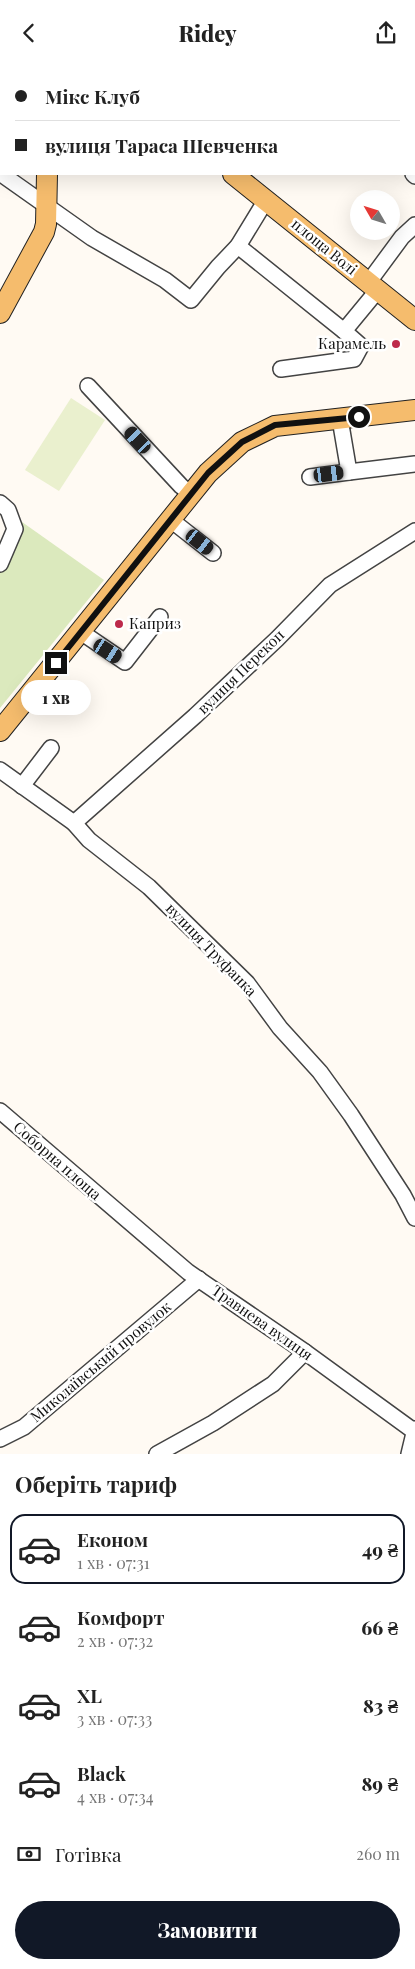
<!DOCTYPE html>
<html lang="uk">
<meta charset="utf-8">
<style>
:root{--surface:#fff;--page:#f6f6f6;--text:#222;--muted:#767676;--line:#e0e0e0;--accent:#111827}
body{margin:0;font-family:"Playfair Display",serif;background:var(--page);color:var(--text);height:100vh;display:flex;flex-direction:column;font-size:19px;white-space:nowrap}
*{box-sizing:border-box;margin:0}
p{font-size:16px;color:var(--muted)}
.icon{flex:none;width:28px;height:28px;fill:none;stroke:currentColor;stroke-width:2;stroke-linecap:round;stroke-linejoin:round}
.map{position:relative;height:1389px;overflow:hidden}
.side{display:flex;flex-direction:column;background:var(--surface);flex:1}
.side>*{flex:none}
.hud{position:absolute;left:0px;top:0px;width:415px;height:110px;box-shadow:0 5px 20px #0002;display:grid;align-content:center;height:110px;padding:0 15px;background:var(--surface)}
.needle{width:32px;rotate:309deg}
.controls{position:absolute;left:350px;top:125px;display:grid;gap:10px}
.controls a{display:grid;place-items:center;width:50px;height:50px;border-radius:50%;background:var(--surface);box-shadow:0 5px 20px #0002;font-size:25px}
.end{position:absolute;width:22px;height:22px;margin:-11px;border:6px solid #101010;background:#fff;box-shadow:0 0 0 2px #fff}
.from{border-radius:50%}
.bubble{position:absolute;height:35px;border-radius:18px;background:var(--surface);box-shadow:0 5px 20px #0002;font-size:16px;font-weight:800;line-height:35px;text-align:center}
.car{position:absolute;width:15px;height:30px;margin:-15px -8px;border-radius:6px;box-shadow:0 0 4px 1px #0007;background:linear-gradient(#222 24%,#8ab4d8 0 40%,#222 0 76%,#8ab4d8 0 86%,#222 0)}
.hud b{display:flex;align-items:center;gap:18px;height:48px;font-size:19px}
.hud b+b{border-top:1px solid var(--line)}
.hud i{width:12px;height:12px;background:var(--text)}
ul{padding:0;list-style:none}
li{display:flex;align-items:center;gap:15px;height:70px;margin:0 10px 8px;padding:0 5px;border:2px solid transparent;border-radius:15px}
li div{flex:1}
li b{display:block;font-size:19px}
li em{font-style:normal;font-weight:800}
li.current{border-color:var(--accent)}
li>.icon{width:45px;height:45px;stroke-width:1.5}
h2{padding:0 15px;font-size:22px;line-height:60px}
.pay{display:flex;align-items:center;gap:12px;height:55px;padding:0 15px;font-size:19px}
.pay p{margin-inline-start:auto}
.button{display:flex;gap:10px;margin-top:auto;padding:10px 15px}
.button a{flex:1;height:58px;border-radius:30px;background:var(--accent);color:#fff;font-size:20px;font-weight:800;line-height:58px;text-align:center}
header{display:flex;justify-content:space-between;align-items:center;height:65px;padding:0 15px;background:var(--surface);font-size:22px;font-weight:800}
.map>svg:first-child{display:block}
.green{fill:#dbe9bd}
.pitch{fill:#eaf0ce}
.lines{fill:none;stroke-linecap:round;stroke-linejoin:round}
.minor-casing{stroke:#434343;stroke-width:18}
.major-casing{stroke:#212121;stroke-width:22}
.minor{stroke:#fff;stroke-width:15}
.major{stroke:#f5bc6d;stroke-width:20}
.route{stroke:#101010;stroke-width:6}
.poi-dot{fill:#bd2a4b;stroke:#fff;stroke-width:2}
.labels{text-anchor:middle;stroke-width:5;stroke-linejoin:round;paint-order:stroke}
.street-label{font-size:15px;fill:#101010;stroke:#fff}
.poi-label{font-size:15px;fill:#101010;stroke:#fff;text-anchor:end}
</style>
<header><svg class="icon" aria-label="back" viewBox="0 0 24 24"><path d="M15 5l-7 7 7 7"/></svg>Ridey<svg class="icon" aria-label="share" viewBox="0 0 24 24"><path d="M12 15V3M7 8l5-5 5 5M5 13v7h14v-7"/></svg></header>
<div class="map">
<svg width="415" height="1389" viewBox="0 0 415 1389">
<rect width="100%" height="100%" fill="#fffaf3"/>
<path class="green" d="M 15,452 L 104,515 L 0,643 L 0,477 Z"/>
<path class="pitch" d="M 71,333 L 105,355 L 59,426 L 25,405 Z"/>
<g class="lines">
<g class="minor-casing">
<g id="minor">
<path d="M 141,1 L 142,0"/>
<path d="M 335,1 L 337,0"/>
<path d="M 414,45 L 415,44"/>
<path d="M 0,108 L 92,173 L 165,215 L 191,235 L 218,202 L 238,181 L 266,135"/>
<path d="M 413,109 L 415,111"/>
<path d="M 238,181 L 344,266"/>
<path d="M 368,218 L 402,172 L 415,160"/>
<path d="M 281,304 L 354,294 L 361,281 L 344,266 L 377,226"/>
<path d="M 88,321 L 181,421 L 191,429"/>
<path d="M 349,407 L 415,399"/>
<path d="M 310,412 L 349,407 L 340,354"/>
<path d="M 0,438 L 8,445 L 15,464 L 0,499"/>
<path d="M 171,455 L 213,488"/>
<path d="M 81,567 L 125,597 L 160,552"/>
<path d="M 0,705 L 74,758 L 89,775 L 149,822 L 247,918 L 280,963 L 320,1007 L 351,1050 L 403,1130 L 415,1153"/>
<path d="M 22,721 L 51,683"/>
<path d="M 74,758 L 195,651 L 277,574 L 330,520 L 415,466"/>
<path d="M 0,1046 L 188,1207 L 305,1287 L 415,1367"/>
<path d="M 0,1374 L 24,1362 L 199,1214"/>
<path d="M 157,1389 L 213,1358 L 273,1319 L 305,1287"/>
<path d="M 409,1389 L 415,1364"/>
</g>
</g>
<g class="major-casing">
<g id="major">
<path d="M 47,0 L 47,1"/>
<path d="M 91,0 L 92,1"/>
<path d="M 233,109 L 415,255"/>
<path d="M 0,248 L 44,167 L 46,159 L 47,109"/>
<path d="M 0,666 L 208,408 L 242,377 L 275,361 L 415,345"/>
</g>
</g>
<use href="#minor" class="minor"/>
<use href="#major" class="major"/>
</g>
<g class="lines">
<path class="route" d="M 56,598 L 208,408 L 242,377 L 275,360 L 359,352"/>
</g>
<g class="poi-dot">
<circle cx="396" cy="279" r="5"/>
<circle cx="119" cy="559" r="5"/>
</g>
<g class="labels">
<g class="street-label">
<text transform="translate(324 182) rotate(39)" y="5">площа Волі</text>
<text transform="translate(241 607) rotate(-44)" y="5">вулиця Перекоп</text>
<text transform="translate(211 885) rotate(46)" y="5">вулиця Труфанка</text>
<text transform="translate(57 1096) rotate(41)" y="5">Соборна площа</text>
<text transform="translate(262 1258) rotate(35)" y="5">Травнева вулиця</text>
<text transform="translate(101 1297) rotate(-40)" y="5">Миколаївський провулок</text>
</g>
<g class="poi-label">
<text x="386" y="284">Карамель</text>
<text x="129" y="564" text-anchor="start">Каприз</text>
</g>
</g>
</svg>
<div class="controls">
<a><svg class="needle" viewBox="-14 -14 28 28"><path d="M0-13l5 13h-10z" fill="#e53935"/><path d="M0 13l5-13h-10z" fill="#767676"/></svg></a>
</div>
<i class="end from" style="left:359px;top:352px"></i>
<i class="end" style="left:56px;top:598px"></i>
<div class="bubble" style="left:21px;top:615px;width:70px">1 хв</div>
<i class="car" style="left:138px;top:375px;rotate:317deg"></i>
<i class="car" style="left:329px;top:409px;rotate:83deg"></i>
<i class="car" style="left:200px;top:477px;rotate:128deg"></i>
<i class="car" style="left:108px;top:586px;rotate:123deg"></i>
<div class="hud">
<b><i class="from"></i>Мікс Клуб</b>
<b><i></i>вулиця Тараса Шевченка</b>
</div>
</div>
<section class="side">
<h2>Оберіть тариф</h2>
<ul>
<li class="current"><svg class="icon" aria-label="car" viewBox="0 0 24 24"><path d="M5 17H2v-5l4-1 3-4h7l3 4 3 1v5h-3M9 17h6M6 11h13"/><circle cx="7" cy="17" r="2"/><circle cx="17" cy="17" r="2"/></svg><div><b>Економ</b><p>1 хв · 07:31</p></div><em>49 ₴</em></li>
<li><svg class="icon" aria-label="car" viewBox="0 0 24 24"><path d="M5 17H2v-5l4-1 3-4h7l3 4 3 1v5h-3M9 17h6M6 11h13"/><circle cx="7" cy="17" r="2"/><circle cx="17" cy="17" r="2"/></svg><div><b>Комфорт</b><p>2 хв · 07:32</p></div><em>66 ₴</em></li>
<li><svg class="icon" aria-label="car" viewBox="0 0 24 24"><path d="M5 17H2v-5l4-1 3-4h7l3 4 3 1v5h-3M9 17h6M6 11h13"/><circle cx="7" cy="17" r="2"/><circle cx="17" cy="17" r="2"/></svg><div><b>XL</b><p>3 хв · 07:33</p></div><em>83 ₴</em></li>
<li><svg class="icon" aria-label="car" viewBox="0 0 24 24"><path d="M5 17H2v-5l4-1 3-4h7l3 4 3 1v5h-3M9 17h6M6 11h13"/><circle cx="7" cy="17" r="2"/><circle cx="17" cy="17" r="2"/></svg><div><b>Black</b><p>4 хв · 07:34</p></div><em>89 ₴</em></li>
</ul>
<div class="pay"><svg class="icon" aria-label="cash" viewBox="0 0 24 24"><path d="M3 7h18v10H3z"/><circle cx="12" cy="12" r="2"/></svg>Готівка<p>260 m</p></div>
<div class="button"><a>Замовити</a></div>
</section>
